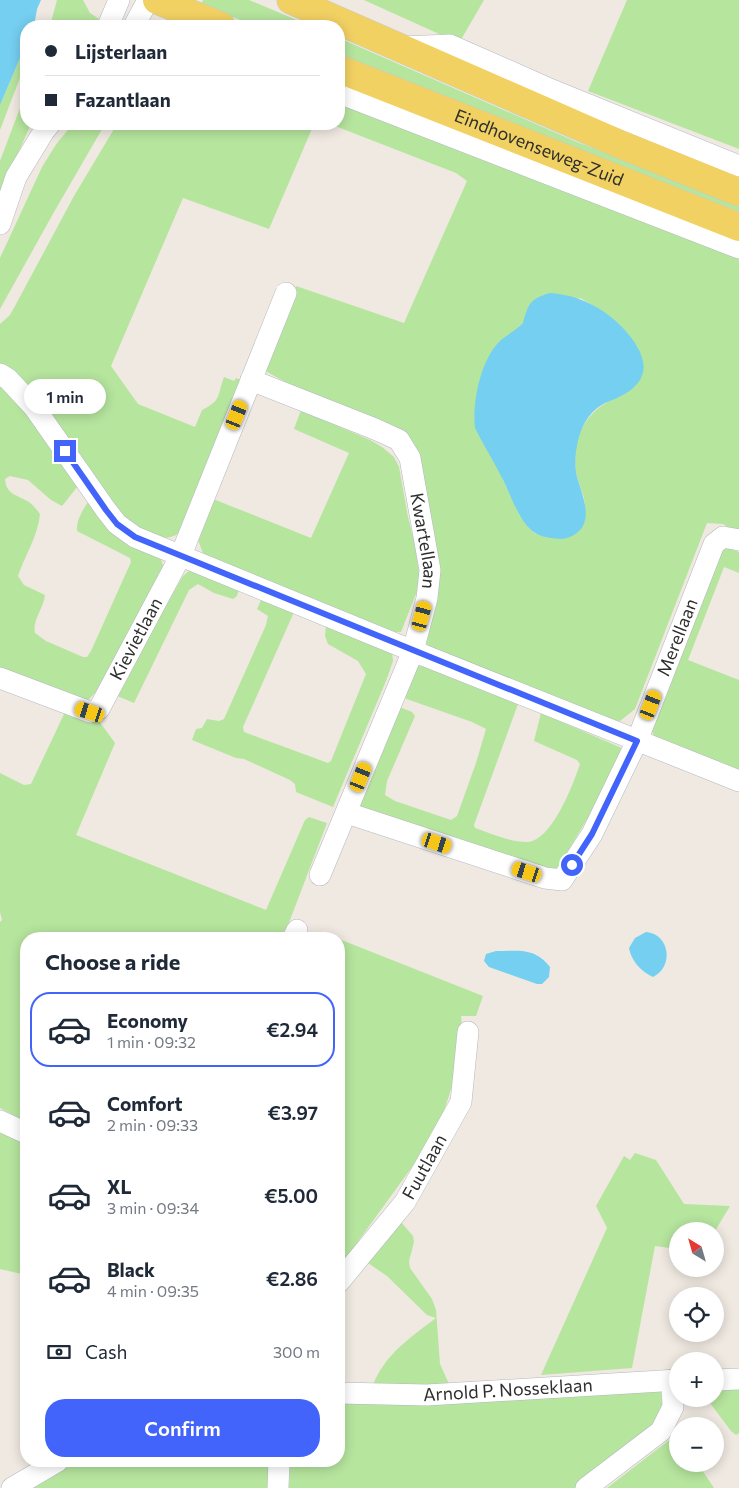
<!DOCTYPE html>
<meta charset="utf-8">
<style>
:root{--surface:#fff;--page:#f2f2f3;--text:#1f2937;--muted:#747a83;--line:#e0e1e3;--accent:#4264fb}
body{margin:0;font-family:Commissioner,sans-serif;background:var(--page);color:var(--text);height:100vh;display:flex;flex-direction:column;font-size:19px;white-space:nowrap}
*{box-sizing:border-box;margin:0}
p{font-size:16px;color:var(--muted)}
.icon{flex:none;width:28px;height:28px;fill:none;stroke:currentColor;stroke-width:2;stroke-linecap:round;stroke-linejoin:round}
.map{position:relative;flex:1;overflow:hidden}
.details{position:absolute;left:20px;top:932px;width:325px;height:535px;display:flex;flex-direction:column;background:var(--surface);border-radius:20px;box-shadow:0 2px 12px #0003}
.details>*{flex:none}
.banner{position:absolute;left:20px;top:20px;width:325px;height:110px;border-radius:20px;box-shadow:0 2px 12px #0003;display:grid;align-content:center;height:110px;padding:0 25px;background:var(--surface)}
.needle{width:32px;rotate:323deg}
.buttons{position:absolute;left:669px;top:1222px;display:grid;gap:10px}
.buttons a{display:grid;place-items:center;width:55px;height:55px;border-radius:50%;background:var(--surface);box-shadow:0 2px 12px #0003;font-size:25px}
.end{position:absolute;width:22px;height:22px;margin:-11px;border:6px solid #4264fb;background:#fff;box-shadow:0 0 0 2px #fff}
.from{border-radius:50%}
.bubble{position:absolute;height:35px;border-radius:18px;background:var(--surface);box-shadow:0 2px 12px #0003;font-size:16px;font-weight:600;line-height:35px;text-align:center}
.car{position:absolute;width:15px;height:30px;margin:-15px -8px;border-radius:6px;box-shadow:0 0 4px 1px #0007;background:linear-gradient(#f5c518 24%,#345 0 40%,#f5c518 0 76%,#345 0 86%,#f5c518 0)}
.banner b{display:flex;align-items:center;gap:18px;height:48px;font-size:19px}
.banner b+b{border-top:1px solid var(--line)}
.banner i{width:12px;height:12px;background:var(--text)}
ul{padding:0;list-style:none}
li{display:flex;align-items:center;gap:15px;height:75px;margin:0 10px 8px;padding:0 15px;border:2px solid transparent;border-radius:20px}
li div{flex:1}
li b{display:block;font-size:19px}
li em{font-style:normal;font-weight:600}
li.current{border-color:var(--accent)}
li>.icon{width:45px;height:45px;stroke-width:1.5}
h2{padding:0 25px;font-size:22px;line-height:60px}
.pay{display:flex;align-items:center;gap:12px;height:55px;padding:0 25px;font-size:19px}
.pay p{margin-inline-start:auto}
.cta{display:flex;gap:10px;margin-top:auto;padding:10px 25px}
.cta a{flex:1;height:58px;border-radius:20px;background:var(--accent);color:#fff;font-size:20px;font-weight:600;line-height:58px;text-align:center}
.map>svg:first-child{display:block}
.green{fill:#b6e59e;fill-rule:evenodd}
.water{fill:#75cff0}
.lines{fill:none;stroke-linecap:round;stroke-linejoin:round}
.minor-casing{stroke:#b4b7c1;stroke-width:22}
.major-casing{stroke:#c9c9c9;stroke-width:29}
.minor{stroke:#fff;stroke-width:21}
.major{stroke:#f2d163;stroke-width:28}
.route{stroke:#4264fb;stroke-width:6}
.labels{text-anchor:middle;stroke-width:4;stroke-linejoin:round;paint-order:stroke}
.street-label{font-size:18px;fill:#2e2e2e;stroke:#fff}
</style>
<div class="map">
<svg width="739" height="1488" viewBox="0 0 739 1488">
<rect width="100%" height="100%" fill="#efe9e1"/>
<g class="green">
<path d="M 57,0 L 83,0 L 90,13 L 99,19 L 98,26 L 50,26 Z"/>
<path d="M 203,0 L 249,0 L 311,26 L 256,26 L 201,5 Z"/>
<path d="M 364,0 L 484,0 L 459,43 Z"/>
<path d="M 627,0 L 739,0 L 739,149 L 588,91 Z"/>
<path d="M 339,38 L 577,142 L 739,204 L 739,212 L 339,58 Z"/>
<path d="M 26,44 L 26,62 L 0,130 L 0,105 Z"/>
<path d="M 26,92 L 26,124 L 31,124 L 0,194 L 0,161 Z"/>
<path d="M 339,100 L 739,255 L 739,534 L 723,524 L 707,523 L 635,709 L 620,721 L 604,719 L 451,656 L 429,646 L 423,640 L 437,590 L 412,450 L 267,372 L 264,369 L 296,286 L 404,323 L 467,181 L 456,173 L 330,124 L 339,124 ZM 580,298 C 606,312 622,323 638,348 L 619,397 C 586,409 571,437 576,472 C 578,481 581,489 584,498 C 585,506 585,514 585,522 L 536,534 L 530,529 L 520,516 L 502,478 L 519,328 L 523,323 Z"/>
<path d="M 73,124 L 105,124 L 54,212 L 0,309 L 0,258 L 42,167 L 57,143 Z"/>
<path d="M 117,124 L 314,124 L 269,229 L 183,198 L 111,366 L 138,404 L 195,427 L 202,410 C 222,400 217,396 224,377 L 234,381 L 236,378 L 243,381 L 178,534 C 161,543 149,534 133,528 L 0,364 L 0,324 L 10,315 L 15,306 L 74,196 Z"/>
<path d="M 0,382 L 6,385 L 78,486 L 62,506 L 51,500 L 28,480 L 10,476 L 5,479 C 6,495 18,495 29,502 C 34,506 37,510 40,514 C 38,536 25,555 18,576 L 24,585 L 45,595 C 44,608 32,620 35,633 L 46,641 L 83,657 L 87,657 L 91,651 L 131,562 L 130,558 L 77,531 C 76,521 83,509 89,501 L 160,557 L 164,568 L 98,690 L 88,700 L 0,667 Z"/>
<path d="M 301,410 L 370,440 L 382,447 L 394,457 L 399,467 L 408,517 L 415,545 L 419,572 L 418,589 L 401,632 L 395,632 L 370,623 L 208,558 L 203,553 L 198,540 L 213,499 L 311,538 L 349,453 L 294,429 Z"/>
<path d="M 720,545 L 739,552 L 739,573 L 724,567 L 688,660 L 739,680 L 739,772 L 656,739 L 650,728 Z"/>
<path d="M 190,570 L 239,589 L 237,596 L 233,599 L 214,593 L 198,584 L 189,590 L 134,703 L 115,695 L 183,576 Z"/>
<path d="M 262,598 L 294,612 L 243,727 L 244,732 L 328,763 L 331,761 L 366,674 L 358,661 L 328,644 L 325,636 L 326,625 L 392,653 L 393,661 L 386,681 L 333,807 L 296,792 L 295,784 L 290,780 L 244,759 L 236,758 L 192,740 L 196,729 L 202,728 L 207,719 L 219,721 L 224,719 L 266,625 L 268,616 L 257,609 Z"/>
<path d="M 418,666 L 428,667 L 518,704 L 474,825 L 475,828 C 489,833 513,843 528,842 C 552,840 573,785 580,764 L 577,760 L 534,741 L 541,713 L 624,749 L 611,779 L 556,871 L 362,809 L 360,805 L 397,706 L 412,712 L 415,716 L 387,781 L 385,795 L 395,801 L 451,820 L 457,816 L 476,763 L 486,729 L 472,722 L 401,697 L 414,668 Z"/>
<path d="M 65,712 L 87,720 L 99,721 L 115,743 L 76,835 L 266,910 L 305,820 L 309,817 L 327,823 L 290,920 L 280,939 L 26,939 L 26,1122 L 0,1108 L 0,922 L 2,920 L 0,912 L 0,773 L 24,785 L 31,784 Z"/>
<path d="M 339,939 L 483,996 L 476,1016 L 461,1016 L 462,1025 L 454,1080 L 443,1114 L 425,1149 L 359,1240 L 339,1275 Z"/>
<path d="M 0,1129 L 26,1144 L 26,1275 L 0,1269 Z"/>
<path d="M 635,1153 L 656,1160 L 684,1204 L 730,1206 L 715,1231 L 678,1231 L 677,1249 L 655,1246 L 632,1368 L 541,1375 L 607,1228 L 596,1206 L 624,1156 L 630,1160 Z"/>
<path d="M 401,1222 L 413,1236 L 414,1242 L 409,1261 L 410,1268 L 432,1299 L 436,1310 L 440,1364 L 449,1384 L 373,1385 C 385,1354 411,1337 436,1318 L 427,1315 L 387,1276 L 368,1263 Z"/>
<path d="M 715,1388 L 739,1389 L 739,1433 L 736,1435 L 731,1431 L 707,1399 L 715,1399 Z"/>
<path d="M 659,1390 L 661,1393 L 663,1410 L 650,1429 L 577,1488 L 289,1488 L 290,1461 L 339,1461 L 339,1398 Z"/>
<path d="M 677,1434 L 678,1464 L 698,1464 L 714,1488 L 607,1488 Z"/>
<path d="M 67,1461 L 271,1461 L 270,1488 L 21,1488 Z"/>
</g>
<g class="water">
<path d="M 0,0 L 41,0 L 37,9 L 34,26 L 26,26 L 26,44 L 0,105 Z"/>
<path d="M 550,293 C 578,295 603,307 623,328 C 646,353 656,379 619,397 C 611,401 603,403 596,409 C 585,418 579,433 577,446 C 575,455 575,463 576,472 C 579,488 590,508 584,524 C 580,533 569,539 560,539 C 550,538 539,537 531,530 C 517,517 511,495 502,478 C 494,461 483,445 475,428 C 472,402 481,358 501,340 C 508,334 517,330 523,323 C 528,304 530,299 550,293 Z"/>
<path d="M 646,932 C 670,934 674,967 653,977 C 641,972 631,960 629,948 L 635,938 Z"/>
<path d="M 496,951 C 518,951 535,947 550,967 L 549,977 L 542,984 L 537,984 L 489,967 L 484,961 L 486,954 Z"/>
</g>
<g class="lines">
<g class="minor-casing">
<g id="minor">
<path d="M 108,26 L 119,0"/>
<path d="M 134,26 L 148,0"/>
<path d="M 401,47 L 450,45 L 552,90 L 739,166"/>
<path d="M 339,93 L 739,248"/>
<path d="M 0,224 L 16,177 L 44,131 L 50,124"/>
<path d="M 0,374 L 8,379 L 34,407 L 106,510 L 117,524 L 135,537 L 413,651 L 739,781"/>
<path id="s1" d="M 251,380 L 375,429 L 399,440 L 410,458 L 430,570 L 427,598 L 413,651 L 320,875"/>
<path id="s2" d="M 0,678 L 90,712 L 99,709 L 181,555 L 286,293"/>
<path id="s3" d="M 347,813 L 545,878 L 562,880 L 592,834 L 637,741 L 714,544 L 723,537 L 739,540"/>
<path d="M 293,939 L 297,930"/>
<path d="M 0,1121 L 26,1133"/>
<path id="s4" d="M 339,1282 L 405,1202 L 461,1102 L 468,1032"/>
<path d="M 715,1380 L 739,1379"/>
<path id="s5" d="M 339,1393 L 427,1395 L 678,1380"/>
<path d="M 12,1488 L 58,1461"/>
<path d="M 278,1488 L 279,1461"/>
<path d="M 586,1488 L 661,1431 L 673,1407 L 672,1380"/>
</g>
</g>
<g class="major-casing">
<g id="major">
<path d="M 157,0 L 221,26"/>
<path d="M 291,0 L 622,145 L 739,192"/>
<path id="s6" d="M 339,69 L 739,227"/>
</g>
</g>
<use href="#minor" class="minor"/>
<use href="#major" class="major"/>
</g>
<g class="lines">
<path class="route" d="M 65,451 L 106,510 L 117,524 L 135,537 L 637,741 L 592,834 L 572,865"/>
</g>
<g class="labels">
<g class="street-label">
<text dy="6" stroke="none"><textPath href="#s6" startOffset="215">Eindhovenseweg-Zuid</textPath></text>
<text dy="6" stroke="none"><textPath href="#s1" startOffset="265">Kwartellaan</textPath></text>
<text dy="6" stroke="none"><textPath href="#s3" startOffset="495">Merellaan</textPath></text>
<text dy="6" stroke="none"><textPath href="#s2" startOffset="185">Kievietlaan</textPath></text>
<text dy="6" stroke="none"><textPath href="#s4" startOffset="144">Fuutlaan</textPath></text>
<text dy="6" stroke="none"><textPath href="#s5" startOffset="169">Arnold P. Nosseklaan</textPath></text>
</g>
</g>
</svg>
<div class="buttons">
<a><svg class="needle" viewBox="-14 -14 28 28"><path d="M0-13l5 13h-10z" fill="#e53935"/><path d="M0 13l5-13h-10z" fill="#747a83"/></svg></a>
<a><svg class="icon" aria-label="locate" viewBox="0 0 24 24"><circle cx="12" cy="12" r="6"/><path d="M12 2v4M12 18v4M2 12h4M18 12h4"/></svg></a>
<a>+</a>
<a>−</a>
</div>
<i class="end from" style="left:572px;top:865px"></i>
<i class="end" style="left:65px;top:451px"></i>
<div class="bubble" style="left:24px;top:379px;width:82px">1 min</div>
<i class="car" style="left:237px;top:415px;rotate:22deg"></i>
<i class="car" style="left:422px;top:616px;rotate:15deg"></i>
<i class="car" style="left:651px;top:705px;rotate:21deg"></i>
<i class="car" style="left:90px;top:712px;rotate:288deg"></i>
<i class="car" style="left:361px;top:777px;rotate:22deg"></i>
<i class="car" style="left:437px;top:843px;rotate:108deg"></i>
<i class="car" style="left:527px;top:872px;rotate:288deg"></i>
<div class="banner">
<b><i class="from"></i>Lijsterlaan</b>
<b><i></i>Fazantlaan</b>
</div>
<section class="details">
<h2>Choose a ride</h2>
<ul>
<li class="current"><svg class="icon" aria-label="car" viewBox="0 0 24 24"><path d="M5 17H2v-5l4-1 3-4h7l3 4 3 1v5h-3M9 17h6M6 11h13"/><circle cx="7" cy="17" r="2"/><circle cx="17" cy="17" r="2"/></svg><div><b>Economy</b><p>1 min · 09:32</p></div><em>€2.94</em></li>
<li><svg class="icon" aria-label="car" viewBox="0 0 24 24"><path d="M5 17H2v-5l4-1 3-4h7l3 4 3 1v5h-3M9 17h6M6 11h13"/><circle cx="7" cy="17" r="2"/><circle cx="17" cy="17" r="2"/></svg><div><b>Comfort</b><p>2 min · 09:33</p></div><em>€3.97</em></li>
<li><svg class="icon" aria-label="car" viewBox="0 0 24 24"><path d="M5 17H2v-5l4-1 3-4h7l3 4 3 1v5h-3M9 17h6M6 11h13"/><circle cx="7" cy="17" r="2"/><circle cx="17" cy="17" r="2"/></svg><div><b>XL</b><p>3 min · 09:34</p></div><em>€5.00</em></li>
<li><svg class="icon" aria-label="car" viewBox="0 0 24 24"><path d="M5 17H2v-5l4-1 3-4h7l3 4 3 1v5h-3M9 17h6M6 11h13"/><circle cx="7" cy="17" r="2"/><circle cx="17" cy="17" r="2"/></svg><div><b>Black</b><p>4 min · 09:35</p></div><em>€2.86</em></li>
</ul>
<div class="pay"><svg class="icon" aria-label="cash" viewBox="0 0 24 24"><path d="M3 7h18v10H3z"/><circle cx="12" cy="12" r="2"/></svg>Cash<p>300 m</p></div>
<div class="cta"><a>Confirm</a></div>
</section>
</div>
